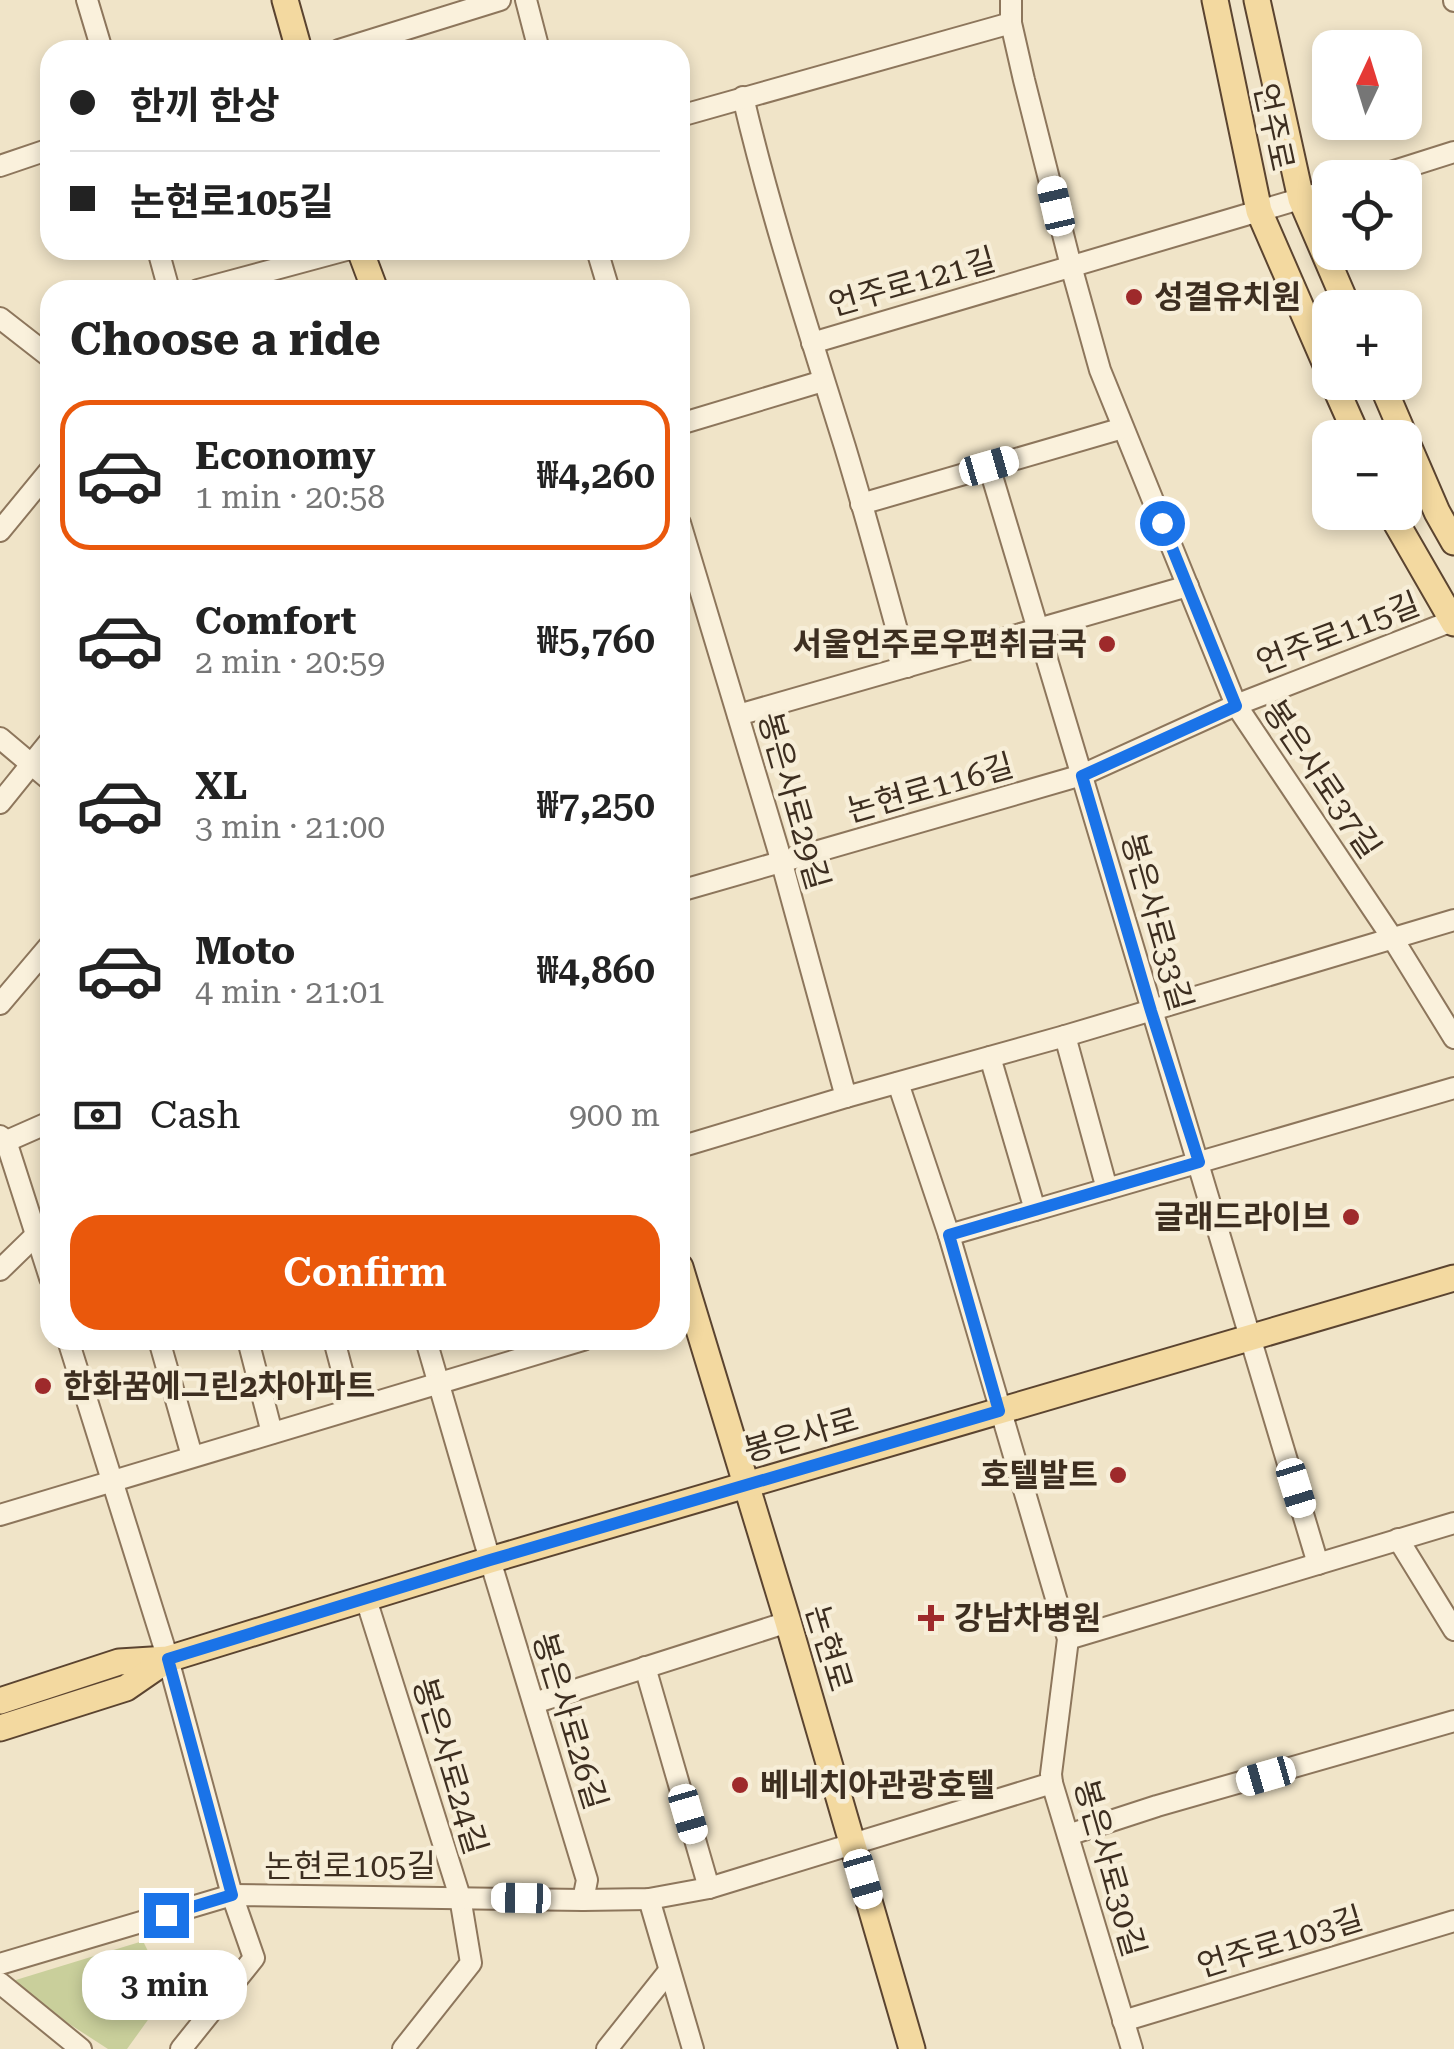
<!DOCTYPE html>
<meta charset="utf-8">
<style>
:root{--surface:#fff;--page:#f6f6f6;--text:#222;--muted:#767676;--line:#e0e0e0;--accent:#ea580c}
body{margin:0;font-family:"Roboto Serif","Noto Sans KR",serif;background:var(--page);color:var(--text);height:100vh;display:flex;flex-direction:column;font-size:38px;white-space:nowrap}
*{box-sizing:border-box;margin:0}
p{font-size:32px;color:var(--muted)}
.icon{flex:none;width:55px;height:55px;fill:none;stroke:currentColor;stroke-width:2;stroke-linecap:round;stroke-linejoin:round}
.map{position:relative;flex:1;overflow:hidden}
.details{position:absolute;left:40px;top:280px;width:650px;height:1070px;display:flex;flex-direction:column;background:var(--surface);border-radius:30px;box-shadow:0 5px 15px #0003}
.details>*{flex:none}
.guide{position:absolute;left:40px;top:40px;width:650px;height:220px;border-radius:30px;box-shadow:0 5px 15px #0003;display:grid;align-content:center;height:220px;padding:0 30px;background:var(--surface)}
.needle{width:65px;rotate:4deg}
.fabs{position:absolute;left:1312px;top:30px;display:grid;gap:20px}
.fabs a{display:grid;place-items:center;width:110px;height:110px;border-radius:20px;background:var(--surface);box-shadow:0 5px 15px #0003;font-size:50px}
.end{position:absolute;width:45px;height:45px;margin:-22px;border:12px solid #1a73e8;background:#fff;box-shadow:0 0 0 5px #fff}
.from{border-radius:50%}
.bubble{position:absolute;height:70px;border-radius:30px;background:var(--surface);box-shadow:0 5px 15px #0003;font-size:32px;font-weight:600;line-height:70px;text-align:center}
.car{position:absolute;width:30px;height:60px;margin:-30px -15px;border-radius:12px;box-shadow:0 0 8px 2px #0007;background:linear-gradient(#fff 24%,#345 0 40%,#fff 0 76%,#345 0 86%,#fff 0)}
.guide b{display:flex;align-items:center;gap:35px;height:95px;font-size:38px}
.guide b+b{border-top:2px solid var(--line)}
.guide i{width:25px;height:25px;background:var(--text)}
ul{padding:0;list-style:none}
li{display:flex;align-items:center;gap:30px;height:150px;margin:0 20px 15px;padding:0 10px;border:5px solid transparent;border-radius:30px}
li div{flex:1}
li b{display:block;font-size:38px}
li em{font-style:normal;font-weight:600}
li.selected{border-color:var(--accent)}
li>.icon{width:90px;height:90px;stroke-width:1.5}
h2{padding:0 30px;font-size:45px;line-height:120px}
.pay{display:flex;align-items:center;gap:25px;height:110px;padding:0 30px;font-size:38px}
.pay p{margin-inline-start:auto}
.primary-button{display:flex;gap:20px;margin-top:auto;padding:20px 30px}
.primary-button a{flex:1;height:115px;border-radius:30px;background:var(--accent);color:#fff;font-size:40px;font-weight:600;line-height:115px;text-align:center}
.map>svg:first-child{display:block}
.green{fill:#c9cf9b}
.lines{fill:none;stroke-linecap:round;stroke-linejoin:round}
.minor-casing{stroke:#8d765c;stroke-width:24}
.major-casing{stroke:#5b4430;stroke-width:29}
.minor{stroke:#faf1dc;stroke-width:20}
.major{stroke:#f3d9a0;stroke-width:25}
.route{stroke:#1a73e8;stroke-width:12}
.poi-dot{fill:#9e2a2b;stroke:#f7eed8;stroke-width:4}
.labels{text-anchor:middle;stroke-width:9;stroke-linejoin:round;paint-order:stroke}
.street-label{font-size:32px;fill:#3d2e20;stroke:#f7eed8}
.poi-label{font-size:32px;font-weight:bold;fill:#3d2e20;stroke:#f7eed8;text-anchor:start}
</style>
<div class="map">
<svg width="1454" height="2049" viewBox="0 0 1454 2049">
<rect width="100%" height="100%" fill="#f0e4c8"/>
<path class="green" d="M 143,1941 L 168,1992 L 127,2049 L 108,2049 L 6,1983 Z"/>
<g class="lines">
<g class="minor-casing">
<g id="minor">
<path d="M 87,0 L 102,50"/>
<path d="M 526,0 L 539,50"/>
<path d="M 1011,0 L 1011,23 L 1024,80 L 1071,266 L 1100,370 L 1236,705 L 1393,939 L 1454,1038"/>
<path d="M 1454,0 L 1454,1"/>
<path d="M 339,50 L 500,0"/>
<path d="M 743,97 C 771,216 809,331 845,447 C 867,520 887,593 907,667"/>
<path d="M 680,116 L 1011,23"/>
<path d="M 0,166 L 50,149"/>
<path d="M 1372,178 L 1454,152"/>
<path d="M 158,250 L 169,290"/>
<path d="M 597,250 L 609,290"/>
<path d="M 198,290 L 346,250"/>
<path d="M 0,318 L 50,357"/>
<path d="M 812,343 L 1330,190"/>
<path d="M 680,424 L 823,381"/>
<path d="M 989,466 L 1318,1564"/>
<path d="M 861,504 L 1123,428"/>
<path d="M 680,523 L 778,849 L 846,1097"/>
<path d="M 0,531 L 50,470"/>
<path d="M 738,715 L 1188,586"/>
<path d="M 0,738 L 50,780"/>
<path d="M 0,803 L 50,741"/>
<path d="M 680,891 L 1082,775 L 1236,705 L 1452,621"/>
<path d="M 0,1004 L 50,945"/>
<path d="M 1065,1036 L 1107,1189"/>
<path d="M 990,1057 L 1035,1210"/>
<path d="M 898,1083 L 949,1235 L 1068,1639 L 1051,1774 L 1052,1783 L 1132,2049"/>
<path d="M 0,1136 L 6,1141 L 50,1278"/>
<path d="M 0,1144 L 50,1122"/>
<path d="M 680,1147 L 846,1097 L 1065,1036 L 1454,920"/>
<path d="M 949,1235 L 1454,1088"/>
<path d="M 0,1270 L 37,1234 L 48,1231"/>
<path d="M 68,1340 L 168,1659 L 232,1895 L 254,1958 L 181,2049"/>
<path d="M 159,1340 L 192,1456"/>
<path d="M 248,1340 L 272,1433"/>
<path d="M 334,1340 L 352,1408"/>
<path d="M 426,1340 L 490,1560 L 587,1880 L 583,1900"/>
<path d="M 0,1515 L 583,1340"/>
<path d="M 1398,1539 L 1454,1630"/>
<path d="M 366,1599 L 460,1897 L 471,1963 L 403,2049"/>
<path d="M 1068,1639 L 1454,1523"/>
<path d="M 645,1667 L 709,1888"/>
<path d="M 534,1703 L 788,1622"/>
<path d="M 1068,1835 L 1157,1806 L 1454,1721"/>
<path d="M 649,1899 L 693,2049"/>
<path d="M 0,1964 L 232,1895 L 583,1900 L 649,1899 L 709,1888 L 1052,1783"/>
<path d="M 0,1983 L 81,2049"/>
<path d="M 1123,2021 L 1454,1921"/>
<path d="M 607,2049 L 669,1971"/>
</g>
</g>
<g class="major-casing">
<g id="major">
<path d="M 285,0 L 299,50"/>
<path d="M 1215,0 L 1259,211 L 1330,374"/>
<path d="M 1257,0 L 1301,199 L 1348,308"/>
<path d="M 360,250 L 375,290"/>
<path d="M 1333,382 L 1358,438"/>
<path d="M 1381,382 L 1405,438"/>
<path d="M 1405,438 L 1437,512 L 1454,542"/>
<path d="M 1390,512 L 1454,623"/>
<path d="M 680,1267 L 788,1622 L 912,2049"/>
<path d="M 0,1701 L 119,1662 L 168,1659 L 490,1560 L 1454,1278"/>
<path d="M 0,1728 L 126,1688 L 168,1659"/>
</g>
</g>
<use href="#minor" class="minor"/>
<use href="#major" class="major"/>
</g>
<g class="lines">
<path class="route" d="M 166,1915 L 232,1895 L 168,1659 L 490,1560 L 999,1411 L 949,1235 L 1199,1162 L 1151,1011 L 1082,776 L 1236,706 L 1162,523"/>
</g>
<g class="poi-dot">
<circle cx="1134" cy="297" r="10"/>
<circle cx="1107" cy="644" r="10"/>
<circle cx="1351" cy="1217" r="10"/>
<circle cx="43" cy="1386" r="10"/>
<circle cx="1118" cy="1475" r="10"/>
<path d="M926 1603h10v10h10v10h-10v10h-10v-10h-10v-10h10z"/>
<circle cx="740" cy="1785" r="10"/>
</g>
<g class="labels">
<g class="street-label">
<text transform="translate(1274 127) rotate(78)" y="11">언주로</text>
<text transform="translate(912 282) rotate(-16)" y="11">언주로121길</text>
<text transform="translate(1338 633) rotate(-21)" y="11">언주로115길</text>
<text transform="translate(1322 779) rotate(56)" y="11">봉은사로37길</text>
<text transform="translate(930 788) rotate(-16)" y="11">논현로116길</text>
<text transform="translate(794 801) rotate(74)" y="11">봉은사로29길</text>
<text transform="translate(1157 922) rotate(74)" y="11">봉은사로33길</text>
<text transform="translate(801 1435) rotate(-16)" y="11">봉은사로</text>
<text transform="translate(829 1648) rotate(73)" y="11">논현로</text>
<text transform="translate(570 1721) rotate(73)" y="11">봉은사로26길</text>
<text transform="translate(450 1766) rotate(73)" y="11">봉은사로24길</text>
<text x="350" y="1877">논현로105길</text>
<text transform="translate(1110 1868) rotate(74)" y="11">봉은사로30길</text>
<text transform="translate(1280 1942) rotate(-17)" y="11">언주로103길</text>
</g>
<g class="poi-label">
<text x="1154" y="308">성결유치원</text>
<text x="1087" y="655" text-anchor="end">서울언주로우편취급국</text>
<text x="1331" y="1228" text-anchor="end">글래드라이브</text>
<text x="63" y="1397">한화꿈에그린2차아파트</text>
<text x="1098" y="1486" text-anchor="end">호텔발트</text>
<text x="954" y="1629">강남차병원</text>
<text x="760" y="1796">베네치아관광호텔</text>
</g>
</g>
</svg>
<div class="fabs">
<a><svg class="needle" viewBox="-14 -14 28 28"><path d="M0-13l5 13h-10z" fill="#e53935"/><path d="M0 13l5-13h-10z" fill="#767676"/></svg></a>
<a><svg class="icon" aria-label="locate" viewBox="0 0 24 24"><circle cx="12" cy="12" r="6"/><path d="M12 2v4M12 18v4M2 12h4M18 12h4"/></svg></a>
<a>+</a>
<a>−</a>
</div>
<i class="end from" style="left:1162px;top:523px"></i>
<i class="end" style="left:166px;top:1915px"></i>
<div class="bubble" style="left:82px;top:1950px;width:165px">3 min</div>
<i class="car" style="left:1056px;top:206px;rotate:347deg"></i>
<i class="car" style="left:989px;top:466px;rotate:74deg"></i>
<i class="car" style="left:1296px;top:1488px;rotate:163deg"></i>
<i class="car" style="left:1266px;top:1776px;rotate:254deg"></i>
<i class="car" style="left:688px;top:1814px;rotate:164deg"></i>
<i class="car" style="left:863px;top:1879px;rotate:164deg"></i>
<i class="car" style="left:521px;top:1898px;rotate:271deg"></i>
<div class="guide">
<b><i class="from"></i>한끼 한상</b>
<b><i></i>논현로105길</b>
</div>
<section class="details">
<h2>Choose a ride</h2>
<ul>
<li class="selected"><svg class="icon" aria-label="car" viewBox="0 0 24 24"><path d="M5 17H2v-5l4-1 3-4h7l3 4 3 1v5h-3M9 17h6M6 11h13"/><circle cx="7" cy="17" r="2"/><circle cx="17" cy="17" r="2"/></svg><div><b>Economy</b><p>1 min · 20:58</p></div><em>₩4,260</em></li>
<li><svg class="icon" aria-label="car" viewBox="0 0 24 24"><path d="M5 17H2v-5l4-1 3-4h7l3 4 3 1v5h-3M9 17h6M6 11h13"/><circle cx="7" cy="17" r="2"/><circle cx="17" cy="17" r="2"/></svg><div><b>Comfort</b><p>2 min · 20:59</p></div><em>₩5,760</em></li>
<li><svg class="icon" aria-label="car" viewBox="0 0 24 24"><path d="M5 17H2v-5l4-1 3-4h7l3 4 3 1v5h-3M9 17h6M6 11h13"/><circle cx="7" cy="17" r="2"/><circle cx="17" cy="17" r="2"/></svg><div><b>XL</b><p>3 min · 21:00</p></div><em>₩7,250</em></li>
<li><svg class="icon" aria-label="car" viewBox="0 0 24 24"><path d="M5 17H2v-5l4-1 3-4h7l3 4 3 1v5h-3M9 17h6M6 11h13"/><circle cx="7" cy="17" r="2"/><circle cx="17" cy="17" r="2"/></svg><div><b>Moto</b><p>4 min · 21:01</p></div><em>₩4,860</em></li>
</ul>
<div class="pay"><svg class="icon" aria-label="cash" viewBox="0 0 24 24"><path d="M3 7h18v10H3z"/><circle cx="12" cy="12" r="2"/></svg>Cash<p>900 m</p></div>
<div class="primary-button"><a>Confirm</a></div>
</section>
</div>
